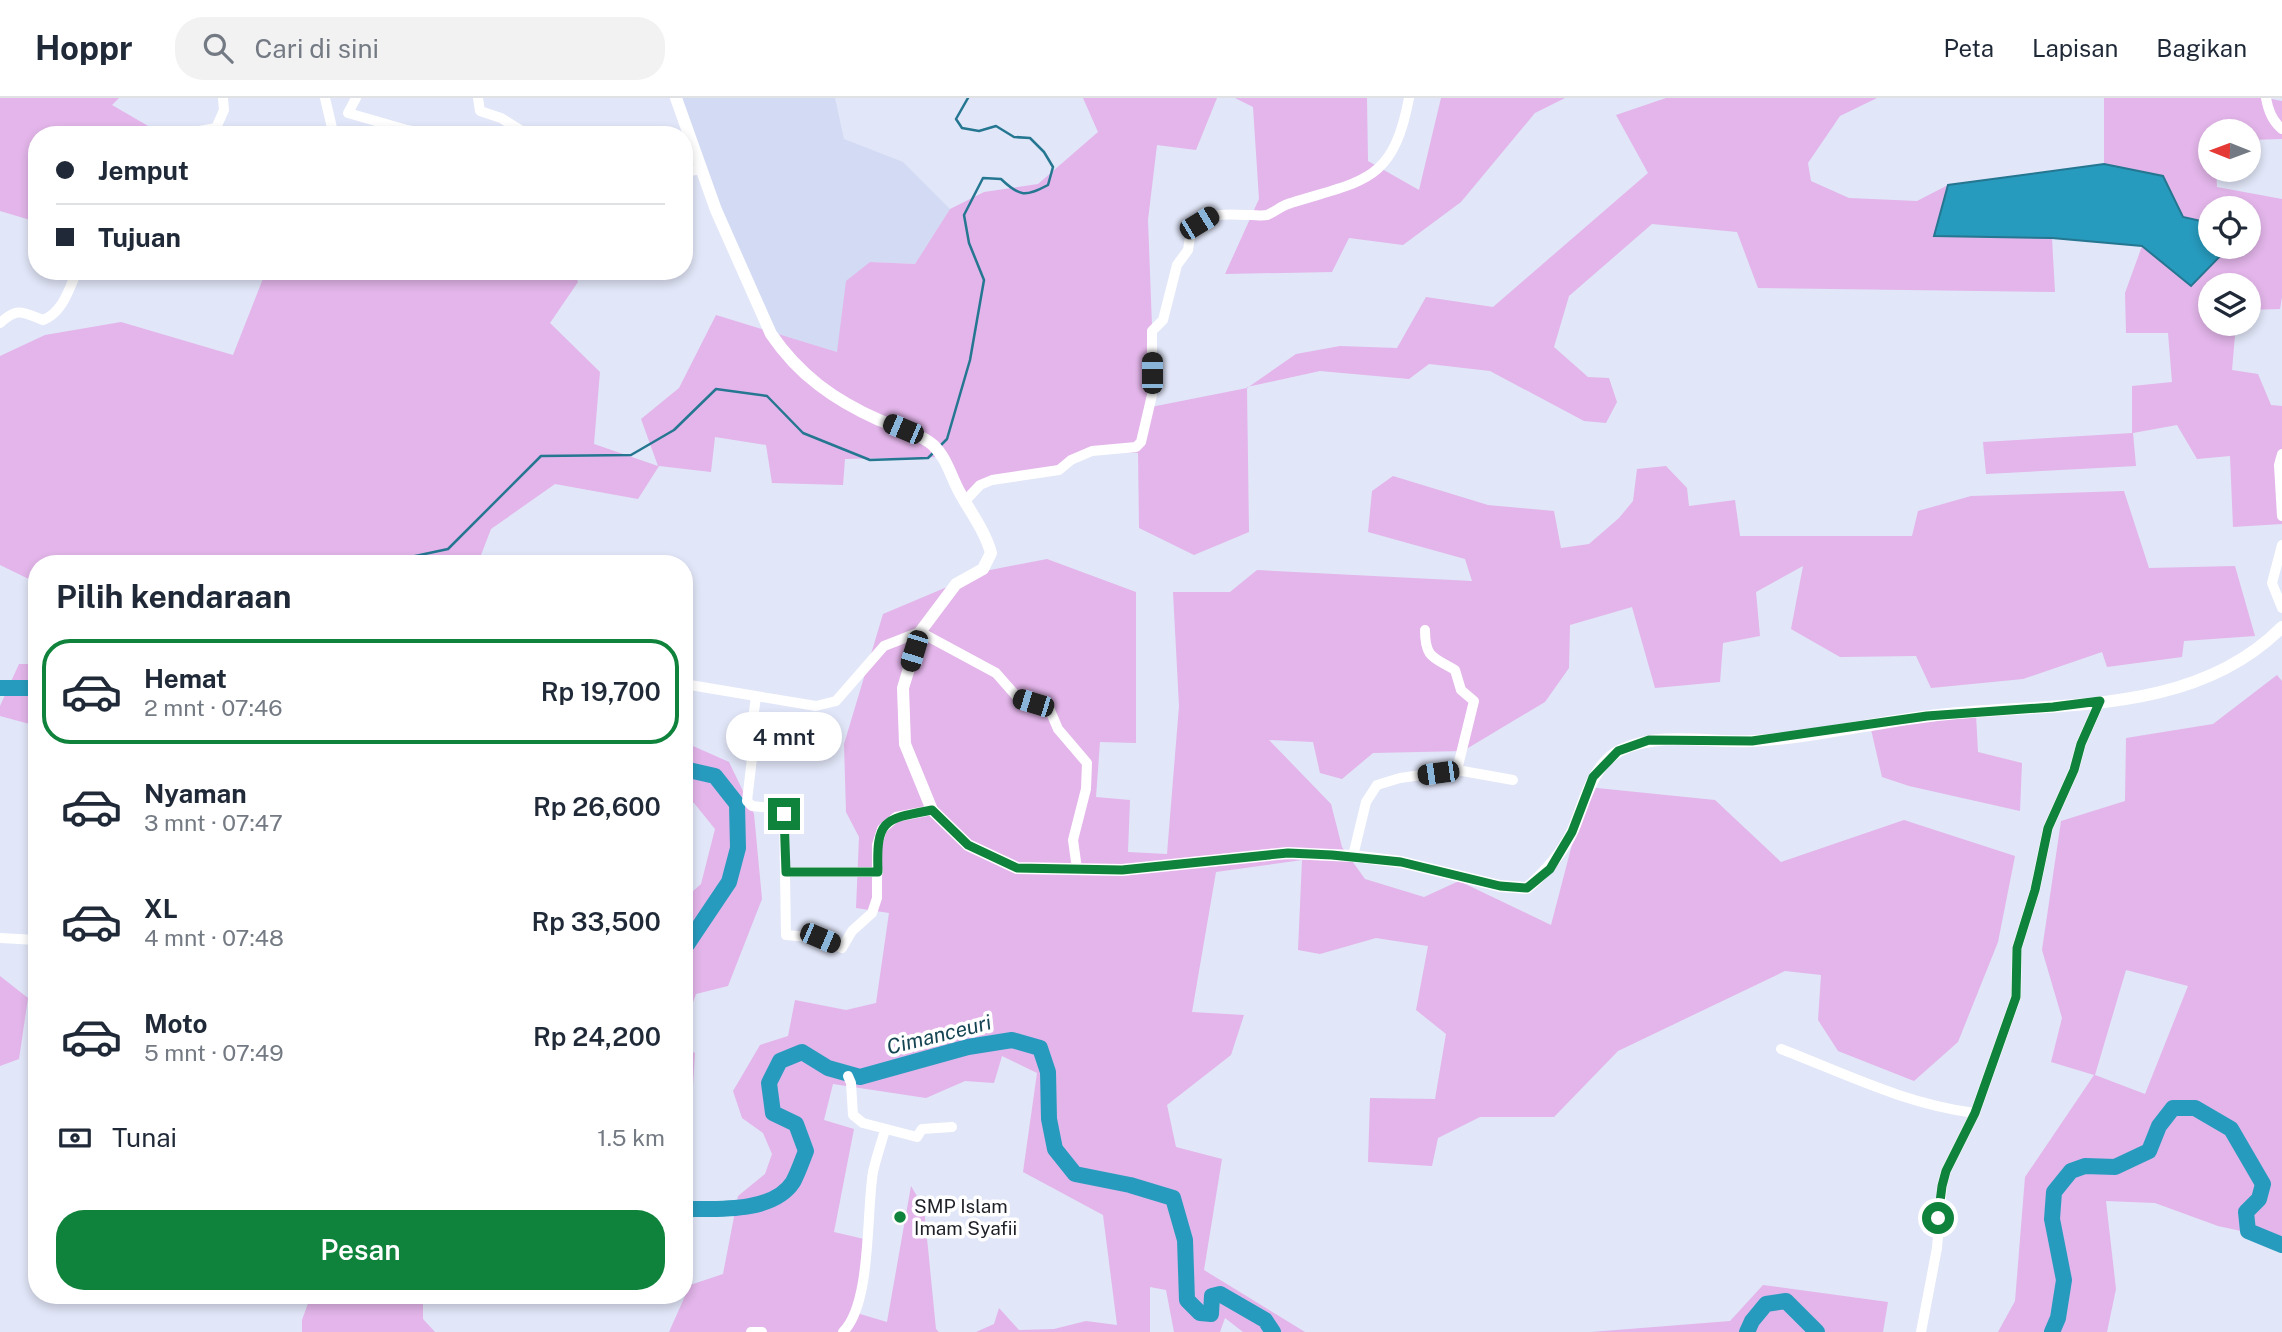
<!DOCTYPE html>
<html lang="id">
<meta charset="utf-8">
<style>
:root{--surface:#fff;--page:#f2f2f3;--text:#1f2937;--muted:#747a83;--line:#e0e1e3;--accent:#0f833b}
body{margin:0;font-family:"Public Sans",sans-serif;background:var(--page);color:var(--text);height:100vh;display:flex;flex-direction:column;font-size:26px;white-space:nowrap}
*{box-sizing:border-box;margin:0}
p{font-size:23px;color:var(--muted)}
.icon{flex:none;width:38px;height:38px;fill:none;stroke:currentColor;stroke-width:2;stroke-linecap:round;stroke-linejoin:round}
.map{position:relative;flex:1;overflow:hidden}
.sheet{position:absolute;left:28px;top:457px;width:665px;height:749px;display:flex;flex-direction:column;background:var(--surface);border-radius:28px;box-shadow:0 4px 10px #0003}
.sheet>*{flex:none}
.hud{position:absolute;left:28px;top:28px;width:665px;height:154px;border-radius:28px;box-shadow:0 4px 10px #0003;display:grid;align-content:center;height:154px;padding:0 28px;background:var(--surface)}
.needle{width:46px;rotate:271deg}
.controls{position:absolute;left:2198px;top:21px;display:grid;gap:14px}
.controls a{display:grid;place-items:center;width:63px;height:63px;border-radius:50%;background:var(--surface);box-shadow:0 4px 10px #0003;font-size:35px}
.end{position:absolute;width:32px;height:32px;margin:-16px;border:9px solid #0f833b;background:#fff;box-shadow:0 0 0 4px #fff}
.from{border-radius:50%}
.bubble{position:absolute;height:49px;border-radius:24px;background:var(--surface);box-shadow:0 4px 10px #0003;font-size:23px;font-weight:600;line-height:49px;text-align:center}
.car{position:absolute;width:21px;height:42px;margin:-21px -10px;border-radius:9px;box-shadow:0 0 5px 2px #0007;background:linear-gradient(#222 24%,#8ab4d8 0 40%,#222 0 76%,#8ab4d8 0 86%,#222 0)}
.hud b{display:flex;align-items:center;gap:24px;height:66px;font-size:26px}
.hud b+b{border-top:2px solid var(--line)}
.hud i{width:18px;height:18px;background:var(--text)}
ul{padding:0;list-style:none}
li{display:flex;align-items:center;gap:21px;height:105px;margin:0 14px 10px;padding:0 14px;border:4px solid transparent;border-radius:28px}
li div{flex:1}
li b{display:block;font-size:26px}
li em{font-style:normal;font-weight:600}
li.current{border-color:var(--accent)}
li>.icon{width:63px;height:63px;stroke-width:1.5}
h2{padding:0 28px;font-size:32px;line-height:84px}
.pay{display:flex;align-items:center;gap:18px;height:77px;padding:0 28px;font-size:26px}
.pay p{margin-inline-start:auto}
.cta{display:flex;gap:14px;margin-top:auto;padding:14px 28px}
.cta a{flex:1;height:80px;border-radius:28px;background:var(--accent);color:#fff;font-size:28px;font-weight:600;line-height:80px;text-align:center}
header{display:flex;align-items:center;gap:42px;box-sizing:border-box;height:98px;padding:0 35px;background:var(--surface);border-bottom:2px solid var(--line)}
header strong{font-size:33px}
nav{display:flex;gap:38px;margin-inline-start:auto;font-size:24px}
.search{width:490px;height:63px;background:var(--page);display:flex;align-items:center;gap:18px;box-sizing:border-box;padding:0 24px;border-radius:28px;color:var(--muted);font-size:26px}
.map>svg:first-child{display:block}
.built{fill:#d3daf3}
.green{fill:#e3b5ea;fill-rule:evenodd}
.water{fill:#279bbe;stroke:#247691;stroke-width:2}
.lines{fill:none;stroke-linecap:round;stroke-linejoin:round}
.stream{stroke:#247691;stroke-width:2.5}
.river{stroke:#279bbe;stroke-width:16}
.minor{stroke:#fff;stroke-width:10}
.tertiary{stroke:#fff;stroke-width:12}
.route{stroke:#0f833b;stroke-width:9}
.poi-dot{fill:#0f833b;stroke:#fff;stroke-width:2.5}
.labels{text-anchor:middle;stroke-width:7;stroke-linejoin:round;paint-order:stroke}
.poi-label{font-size:19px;fill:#1e2027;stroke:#fff;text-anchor:start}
.water-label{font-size:21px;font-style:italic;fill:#154453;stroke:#fff}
</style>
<header>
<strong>Hoppr</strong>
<div class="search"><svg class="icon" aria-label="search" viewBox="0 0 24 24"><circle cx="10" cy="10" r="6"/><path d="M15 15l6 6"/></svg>Cari di sini</div>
<nav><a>Peta</a><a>Lapisan</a><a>Bagikan</a></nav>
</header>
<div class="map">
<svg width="2282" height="1234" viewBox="0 0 2282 1234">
<rect width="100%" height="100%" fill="#e1e6f8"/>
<path class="built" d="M 678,0 L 835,0 L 844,41 L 903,64 L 950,111 L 915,166 L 870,164 L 837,254 L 765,232 Z"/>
<g class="green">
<path d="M 0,0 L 119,0 L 112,7 L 162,36 L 37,37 L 37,124 L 0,113 Z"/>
<path d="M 1083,0 L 1217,0 L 1196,52 L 1157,47 L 1148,122 L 1152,228 L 1151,309 L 1247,290 L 1296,256 L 1340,248 L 1397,250 L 1426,199 L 1493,209 L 1648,75 L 1616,17 L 1666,0 L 1877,0 L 1840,18 L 1808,65 L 1811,83 L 1849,100 L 1917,103 L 1948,87 L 1934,138 L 2052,140 L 2055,194 L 1758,190 L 1737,134 L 1652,126 L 1569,198 L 1554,249 L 1588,279 L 1609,280 L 1617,304 L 1606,325 L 1584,323 L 1490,273 L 1429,266 L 1409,281 L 1320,273 L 1247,289 L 1249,434 L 1194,457 L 1139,430 L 1138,355 L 1090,351 L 1054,377 L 988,386 L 966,404 L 942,359 L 845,361 L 843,387 L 772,385 L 766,347 L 715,339 L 711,374 L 659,368 L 638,401 L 555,386 L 491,431 L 481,457 L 449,465 L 37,466 L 37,485 L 0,467 L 0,258 L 45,237 L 121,224 L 233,257 L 266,173 L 573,173 L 578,184 L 550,225 L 600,274 L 594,346 L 658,368 L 641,321 L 679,290 L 716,217 L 837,254 L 846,183 L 870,164 L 915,166 L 950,111 L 984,94 L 1038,86 L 1098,34 Z"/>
<path d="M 1235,0 L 1367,0 L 1368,63 L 1419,92 L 1441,0 L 1565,0 L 1535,15 L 1461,104 L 1403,147 L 1349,140 L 1332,174 L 1225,176 L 1259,101 L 1253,9 Z"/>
<path d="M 2104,0 L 2267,0 L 2282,3 L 2282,41 L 2249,42 L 2249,33 L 2210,33 L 2210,72 L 2216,72 L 2217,89 L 2282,101 L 2282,199 L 2280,211 L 2249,212 L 2249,187 L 2210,187 L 2210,226 L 2236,226 L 2232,272 L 2258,276 L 2271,307 L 2282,308 L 2282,426 L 2233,429 L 2230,358 L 2197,361 L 2177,327 L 2133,335 L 2136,368 L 1986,376 L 1983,344 L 2132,335 L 2132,288 L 2172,284 L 2168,235 L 2126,235 L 2125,195 L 2142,148 L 2191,187 L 2229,149 L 2249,149 L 2249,110 L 2210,110 L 2210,125 L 2183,120 L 2162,78 L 2104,66 Z"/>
<path d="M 1666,368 L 1687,390 L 1689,408 L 1735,402 L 1740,438 L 1912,438 L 1918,413 L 1971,398 L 2124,393 L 2149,470 L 2235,468 L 2255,538 L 2184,543 L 2182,559 L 2107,569 L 2102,554 L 2023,581 L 1931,590 L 1916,558 L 1840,559 L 1791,531 L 1803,468 L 1756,494 L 1760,538 L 1723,545 L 1720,584 L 1655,590 L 1632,509 L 1570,527 L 1569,570 L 1545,604 L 1463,653 L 1373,655 L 1342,681 L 1320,675 L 1313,644 L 1269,642 L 1331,706 L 1342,749 L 1365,781 L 1424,799 L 1459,783 L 1551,827 L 1587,689 L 1715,702 L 1781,764 L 1904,722 L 2015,758 L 1998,844 L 1958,944 L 1914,983 L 1838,953 L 1818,922 L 1821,877 L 1785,873 L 1618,953 L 1554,1019 L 1480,1019 L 1438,1040 L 1432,1068 L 1368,1064 L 1370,1000 L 1435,1001 L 1446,936 L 1416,912 L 1428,848 L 1376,840 L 1320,856 L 1298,852 L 1302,762 L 1216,774 L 1192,914 L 1244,917 L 1231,957 L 1167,1007 L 1176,1049 L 1222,1061 L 1204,1172 L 1305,1234 L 1243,1234 L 1225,1220 L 1220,1234 L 1174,1234 L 1166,1192 L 1150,1189 L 1150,1234 L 976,1234 L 994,1226 L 999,1210 L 1019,1232 L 1054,1231 L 1086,1223 L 1117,1227 L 1103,1117 L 1023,1074 L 1037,975 L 1002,958 L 994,985 L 965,983 L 926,1000 L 833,986 L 824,1022 L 854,1031 L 834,1134 L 864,1141 L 860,1216 L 887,1224 L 911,1088 L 924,1110 L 936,1231 L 939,1234 L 669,1234 L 690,1187 L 723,1176 L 738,1098 L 765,1076 L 772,1056 L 763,1035 L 742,1020 L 733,993 L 760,947 L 788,938 L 795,902 L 846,912 L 876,905 L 889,815 L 856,810 L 859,739 L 846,714 L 844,646 L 883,516 L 985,473 L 1047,461 L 1136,494 L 1136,645 L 1100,644 L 1096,699 L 1130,702 L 1128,754 L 1167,756 L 1179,608 L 1173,494 L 1230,494 L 1257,472 L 1472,483 L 1465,461 L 1368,434 L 1372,393 L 1393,378 L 1488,407 L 1554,413 L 1561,450 L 1589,446 L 1619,420 L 1633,403 L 1637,371 Z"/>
<path d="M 19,566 L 37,566 L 37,628 L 0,618 L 0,608 Z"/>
<path d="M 2277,577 L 2282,583 L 2282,1142 L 2218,1128 L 2155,1105 L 2106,1103 L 2116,1191 L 2107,1234 L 1998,1234 L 2015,1203 L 2025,1079 L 2094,977 L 2051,964 L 2062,920 L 2042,852 L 2061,723 L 2125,703 L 2126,640 L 2213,626 ZM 2126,872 L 2188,888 L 2145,996 L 2095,977 Z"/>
<path d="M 1976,617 L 1978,654 L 2022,665 L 2020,713 L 1909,688 L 1882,679 L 1870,627 Z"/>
<path d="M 684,644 L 729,664 L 754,716 L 762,801 L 728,888 L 696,896 L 684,929 L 684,801 L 701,786 L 715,731 L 694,705 L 684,703 Z"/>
<path d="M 0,878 L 28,900 L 19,961 L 0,968 Z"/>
<path d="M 684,949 L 695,955 L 692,1005 L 684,1005 Z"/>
<path d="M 1763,1187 L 1888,1204 L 1883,1234 L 1591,1234 L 1730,1223 Z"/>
<path d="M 311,1197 L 425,1197 L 423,1198 L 423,1221 L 435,1234 L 302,1234 L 302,1222 Z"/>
</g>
<path class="water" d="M 2104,66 L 2163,78 L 2183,119 L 2210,125 L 2210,149 L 2229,149 L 2191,188 L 2142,148 L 2052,140 L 1934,138 L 1948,87 Z"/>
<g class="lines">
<g class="stream">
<path d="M 940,348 L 947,341 L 970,262 L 984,182 L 969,145 L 964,117 L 983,80 L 1001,81 C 1020,99 1025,99 1048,87 L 1053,69 L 1044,54 L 1030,40 L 1014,39 L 996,28 L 979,33 L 962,30 L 956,21 L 968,0"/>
<path d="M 378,466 L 448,451 L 541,358 L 631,357 L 674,332 L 716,291 L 767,298 L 803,335 L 870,362 L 928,360 L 933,355"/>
</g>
<g class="river">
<path d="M 0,590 L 37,590"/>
<path d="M 684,671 L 715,678 L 737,706 L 738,750 L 729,784 L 684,851"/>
<path d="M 684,1111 C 717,1111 773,1115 793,1084 C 798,1075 802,1063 806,1053 L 796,1026 L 773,1015 L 769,985 L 780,963 L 802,954 L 828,970 L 860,979 L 968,949 L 1012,942 L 1040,950 L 1048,974 L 1049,1021 L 1055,1051 L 1075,1076 L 1130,1087 L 1173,1100 L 1185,1142 L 1187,1202 L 1200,1215 L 1211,1216 L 1212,1198 L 1220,1196 L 1265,1222 L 1273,1234"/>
<path d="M 1747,1234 L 1752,1223 L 1766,1206 L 1786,1203 L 1817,1234"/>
<path d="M 2052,1234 L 2058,1220 L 2064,1182 L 2052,1121 L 2054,1094 L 2071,1073 L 2085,1068 L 2115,1069 L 2149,1053 L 2159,1028 L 2173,1010 L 2195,1010 L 2231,1031 L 2263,1086 L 2259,1101 L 2246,1114 L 2248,1133 L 2282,1147"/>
</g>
<g class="minor">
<path d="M 325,0 L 333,34"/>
<path d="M 356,0 L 348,15 L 407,32 L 433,37"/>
<path d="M 478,0 L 480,13 L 501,20 L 522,33 L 523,37"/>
<path d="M 2266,0 C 2268,12 2272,23 2282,31"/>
<path d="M 195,37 L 199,33 L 216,30 L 224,12 L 223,0"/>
<path d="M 684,74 L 701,71"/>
<path d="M 0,225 C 18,209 22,214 43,222 C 63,214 69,191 77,173"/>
<path d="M 2282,356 L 2279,367 L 2282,418"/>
<path d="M 965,403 L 980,387 L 992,382 L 1059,372 L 1071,362 L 1092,353 L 1136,349 L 1141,344 L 1152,297 L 1152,233 L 1163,222 L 1177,167 L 1188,152 L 1191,133 C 1212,112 1224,117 1251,117 C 1256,117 1262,118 1267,117 C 1275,114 1282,107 1291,105 C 1364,82 1393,85 1409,0"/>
<path d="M 2282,447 L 2272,485 L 2282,510"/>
<path d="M 1425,532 C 1425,560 1433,559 1455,572 L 1461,592 L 1474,603 L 1457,672"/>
<path d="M 684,586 L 816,608 L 836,603 L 884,548 L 920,534 L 996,575 L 1018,600 L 1049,610 L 1058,631 L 1087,665 L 1086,691 L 1073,742 L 1077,771"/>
<path d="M 756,599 L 751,635 L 754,643 L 747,703 L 752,708 L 780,711 L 784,716 L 786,837 L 820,840 L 842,850 L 852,833 L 872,815 L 877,800 L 877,747 L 882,731 L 896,719 L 932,712"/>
<path d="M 1353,758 L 1366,704 L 1377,687 L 1400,680 L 1457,672 L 1513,682"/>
<path d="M 786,774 L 878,774"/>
<path d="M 0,840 L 37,842"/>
<path d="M 1781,951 C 1846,976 1905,1006 1975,1015"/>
<path d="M 848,978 L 851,985 L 853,1017 L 863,1025 L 917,1039 L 922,1031 L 952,1029"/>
<path d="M 751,1234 L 762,1234"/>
<path d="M 843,1234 C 872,1205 866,1115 873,1074 C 876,1060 881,1046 885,1032"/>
<path d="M 1921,1234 L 1937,1150 L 1942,1088 L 1946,1073 L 1975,1015 L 2016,899 L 2017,850 L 2035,792 L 2048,730 L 2074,672 L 2081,646 L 2100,603"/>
</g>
<path class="tertiary" d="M 676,0 L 716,112 L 771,236 C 799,277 834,302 879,322 C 897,329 918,335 933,347 C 947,360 951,379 960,395 C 971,415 985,433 991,455 L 983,471 L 956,486 L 920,534 L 903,590 L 905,646 L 932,712 L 968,747 L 1017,770 L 1122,772 L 1288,755 L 1353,758 L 1401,764 L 1500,788 L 1527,790 C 1547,773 1562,756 1573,732 C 1584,706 1592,666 1621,652 C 1661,633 1708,645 1752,643 C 1811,640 1871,625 1930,618 C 2049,603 2191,621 2282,529"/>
</g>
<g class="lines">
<path class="route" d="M 784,716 L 786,774 L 878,774 C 876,721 884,721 932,712 L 968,747 L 1017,770 L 1122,772 L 1288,755 L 1332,757 L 1401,764 L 1500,788 L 1527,790 L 1550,771 L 1572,734 L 1593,679 L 1618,653 L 1649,642 L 1752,643 L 1927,618 L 2053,609 L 2100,603 L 2081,646 L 2074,672 L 2048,730 L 2035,792 L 2017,850 L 2016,899 L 1975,1015 L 1946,1073 L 1942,1088 L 1938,1120"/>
</g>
<circle class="poi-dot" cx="900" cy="1119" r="7"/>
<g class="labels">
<g class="poi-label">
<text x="914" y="1115">SMP Islam<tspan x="914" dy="22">Imam Syafii</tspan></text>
</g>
<g class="water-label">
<text transform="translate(939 937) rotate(-14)" y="7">Cimanceuri</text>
</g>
</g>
</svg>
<div class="controls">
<a><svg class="needle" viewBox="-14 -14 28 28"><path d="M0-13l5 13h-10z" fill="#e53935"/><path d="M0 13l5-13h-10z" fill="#747a83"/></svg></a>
<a><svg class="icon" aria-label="locate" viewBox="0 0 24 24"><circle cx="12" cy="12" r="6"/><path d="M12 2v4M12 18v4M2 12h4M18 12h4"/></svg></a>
<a><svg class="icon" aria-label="layers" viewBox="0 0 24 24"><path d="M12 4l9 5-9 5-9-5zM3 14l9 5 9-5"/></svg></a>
</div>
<i class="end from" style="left:1938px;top:1120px"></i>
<i class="end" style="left:784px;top:716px"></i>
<div class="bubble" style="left:726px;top:614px;width:116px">4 mnt</div>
<i class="car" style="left:1199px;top:125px;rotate:59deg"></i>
<i class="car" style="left:1152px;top:275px;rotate:0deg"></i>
<i class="car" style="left:903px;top:331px;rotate:293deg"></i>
<i class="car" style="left:914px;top:553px;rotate:197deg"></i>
<i class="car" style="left:1033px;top:605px;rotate:287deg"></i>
<i class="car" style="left:1438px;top:675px;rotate:262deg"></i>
<i class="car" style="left:820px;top:840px;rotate:113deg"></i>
<div class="hud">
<b><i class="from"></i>Jemput</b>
<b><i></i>Tujuan</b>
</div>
<section class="sheet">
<h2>Pilih kendaraan</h2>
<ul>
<li class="current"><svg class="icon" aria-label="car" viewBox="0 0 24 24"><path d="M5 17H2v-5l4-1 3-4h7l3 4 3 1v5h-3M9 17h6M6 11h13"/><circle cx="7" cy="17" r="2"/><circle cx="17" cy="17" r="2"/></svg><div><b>Hemat</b><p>2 mnt · 07:46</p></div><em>Rp 19,700</em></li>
<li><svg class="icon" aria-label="car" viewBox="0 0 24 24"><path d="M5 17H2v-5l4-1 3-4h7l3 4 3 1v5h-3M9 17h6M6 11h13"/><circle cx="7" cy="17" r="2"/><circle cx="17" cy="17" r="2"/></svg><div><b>Nyaman</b><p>3 mnt · 07:47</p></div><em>Rp 26,600</em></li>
<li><svg class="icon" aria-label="car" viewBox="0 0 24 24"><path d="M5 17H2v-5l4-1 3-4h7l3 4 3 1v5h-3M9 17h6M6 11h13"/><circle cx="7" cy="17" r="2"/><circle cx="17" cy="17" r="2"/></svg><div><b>XL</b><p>4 mnt · 07:48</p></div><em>Rp 33,500</em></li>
<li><svg class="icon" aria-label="car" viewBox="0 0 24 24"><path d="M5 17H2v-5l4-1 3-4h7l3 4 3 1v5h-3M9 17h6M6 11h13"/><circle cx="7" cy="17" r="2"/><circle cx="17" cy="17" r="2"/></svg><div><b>Moto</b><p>5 mnt · 07:49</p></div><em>Rp 24,200</em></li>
</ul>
<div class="pay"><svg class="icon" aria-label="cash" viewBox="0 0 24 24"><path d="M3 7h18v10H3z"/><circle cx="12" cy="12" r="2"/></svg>Tunai<p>1.5 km</p></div>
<div class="cta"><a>Pesan</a></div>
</section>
</div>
